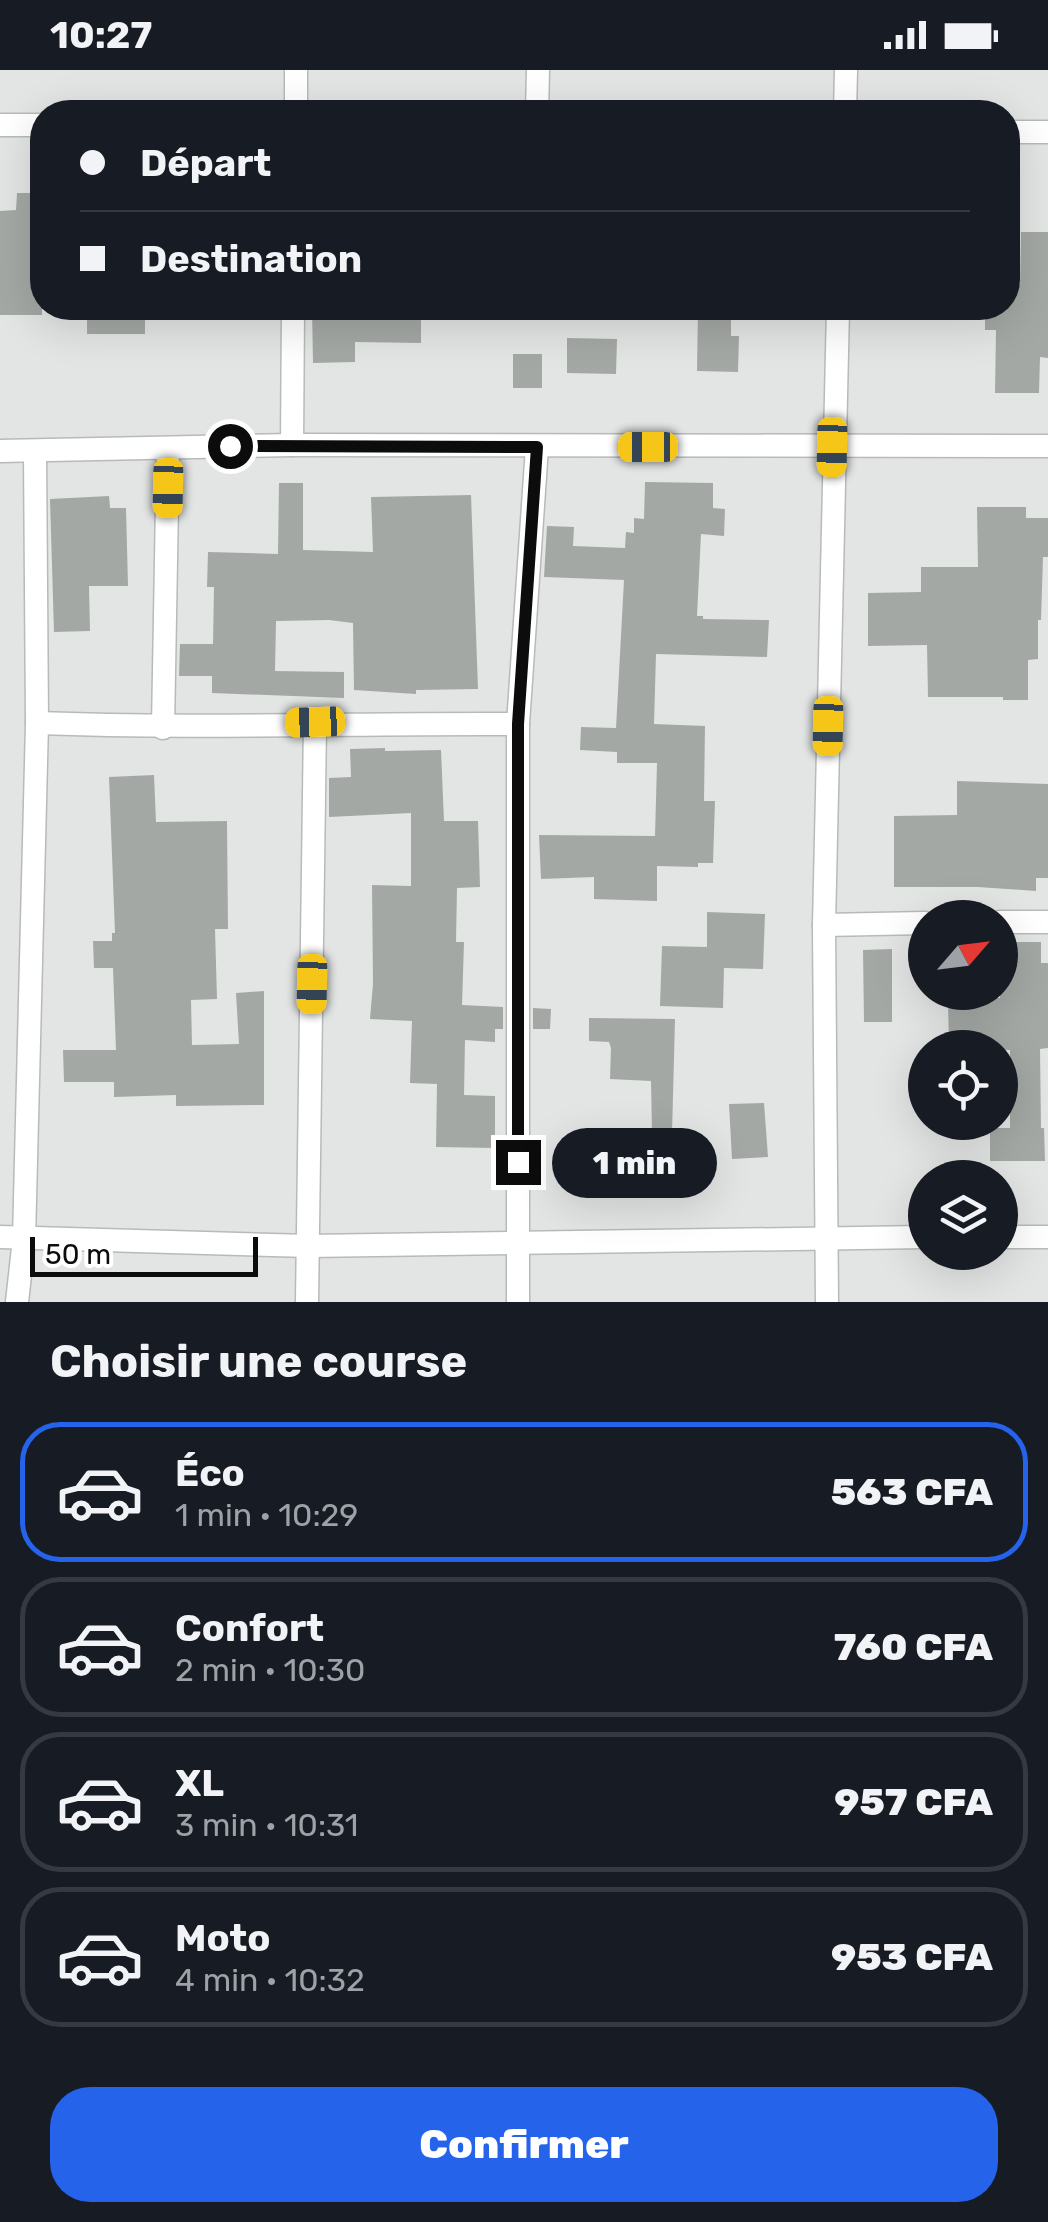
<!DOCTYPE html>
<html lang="fr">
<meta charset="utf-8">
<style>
:root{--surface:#171b24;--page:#242831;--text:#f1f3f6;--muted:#9ea1a6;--line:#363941;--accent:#2563eb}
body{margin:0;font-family:Rubik,sans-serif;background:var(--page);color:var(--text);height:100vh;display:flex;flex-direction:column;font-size:38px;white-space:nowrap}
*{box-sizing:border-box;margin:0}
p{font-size:32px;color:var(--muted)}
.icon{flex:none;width:55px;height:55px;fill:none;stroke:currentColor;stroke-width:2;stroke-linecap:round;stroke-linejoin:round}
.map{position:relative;height:1232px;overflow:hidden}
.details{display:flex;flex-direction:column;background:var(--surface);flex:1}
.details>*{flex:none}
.guide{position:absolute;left:30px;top:30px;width:990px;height:220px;border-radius:40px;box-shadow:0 10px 40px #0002;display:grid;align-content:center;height:220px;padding:0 50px;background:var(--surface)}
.needle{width:65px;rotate:62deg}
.fabs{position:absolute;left:908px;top:830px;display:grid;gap:20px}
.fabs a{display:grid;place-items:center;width:110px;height:110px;border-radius:50%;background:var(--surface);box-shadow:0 10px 40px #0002;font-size:50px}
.scale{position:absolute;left:30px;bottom:25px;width:228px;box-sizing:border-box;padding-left:10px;border:5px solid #0b0c0b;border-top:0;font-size:28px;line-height:35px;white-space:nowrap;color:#0b0c0b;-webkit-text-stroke:8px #fff;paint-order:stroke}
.end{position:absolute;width:45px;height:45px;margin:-22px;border:12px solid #0b0c0b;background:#fff;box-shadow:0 0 0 5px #fff}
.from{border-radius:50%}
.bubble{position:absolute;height:70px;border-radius:35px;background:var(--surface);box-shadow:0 10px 40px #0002;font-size:32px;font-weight:800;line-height:70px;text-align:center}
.car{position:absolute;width:30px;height:60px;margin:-30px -15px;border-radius:12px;box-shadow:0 0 8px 2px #0007;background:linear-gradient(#f5c518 24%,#345 0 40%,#f5c518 0 76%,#345 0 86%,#f5c518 0)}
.guide b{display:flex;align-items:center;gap:35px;height:95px;font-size:38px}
.guide b+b{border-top:2px solid var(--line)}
.guide i{width:25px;height:25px;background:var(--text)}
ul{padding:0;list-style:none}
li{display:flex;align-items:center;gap:30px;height:140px;margin:0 20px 15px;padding:0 30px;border:5px solid var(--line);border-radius:40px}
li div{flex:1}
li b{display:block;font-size:38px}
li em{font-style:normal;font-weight:800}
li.active{border-color:var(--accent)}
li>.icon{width:90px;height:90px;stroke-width:1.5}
h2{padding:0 50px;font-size:45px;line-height:120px}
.action{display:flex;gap:20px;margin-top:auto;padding:20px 50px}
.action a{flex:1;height:115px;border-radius:40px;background:var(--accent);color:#fff;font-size:40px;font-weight:800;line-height:115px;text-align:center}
.status{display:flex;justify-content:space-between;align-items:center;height:70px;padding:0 50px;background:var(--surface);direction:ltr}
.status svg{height:28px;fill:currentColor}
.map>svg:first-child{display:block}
.building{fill:#a4a8a5}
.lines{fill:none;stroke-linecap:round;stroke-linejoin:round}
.minor-casing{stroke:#b7bbb8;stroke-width:25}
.minor{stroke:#fff;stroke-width:22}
.route{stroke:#0b0c0b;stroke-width:12}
</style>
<div class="status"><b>10:27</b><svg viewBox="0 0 49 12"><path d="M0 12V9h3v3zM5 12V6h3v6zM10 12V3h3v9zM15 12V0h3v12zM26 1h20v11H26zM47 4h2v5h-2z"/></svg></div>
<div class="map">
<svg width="1048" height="1232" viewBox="0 0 1048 1232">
<rect width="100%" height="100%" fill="#e2e5e3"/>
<g class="building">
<path d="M 17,123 L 39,123 L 39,210 L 42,210 L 42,245 L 0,245 L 0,141 L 16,140 Z"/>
<path d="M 1021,162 L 1048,162 L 1048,288 L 1040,287 L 1039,323 L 995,323 L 996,260 L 985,260 L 985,238 L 1008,238 L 1008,215 L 1020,215 Z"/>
<rect x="87" y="238" width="58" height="26"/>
<path d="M 312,238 L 421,238 L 421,273 L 355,272 L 355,292 L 313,293 Z"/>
<path d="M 698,238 L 731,238 L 731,266 L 739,266 L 738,302 L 697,301 Z"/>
<path d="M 567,268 L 617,269 L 616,304 L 567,303 Z"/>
<rect x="513" y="284" width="29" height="34"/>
<path d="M 645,412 L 713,413 L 713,438 L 725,439 L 724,466 L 701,464 L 697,546 L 703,546 L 703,549 L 769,550 L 767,587 L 656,584 L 654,654 L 705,656 L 704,731 L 715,731 L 713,793 L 698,793 L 698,797 L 657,796 L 657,831 L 594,829 L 594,807 L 541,809 L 539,765 L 655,766 L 657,693 L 617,693 L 617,682 L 580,680 L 581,657 L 616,658 L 624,510 L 544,507 L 547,456 L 574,457 L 573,476 L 625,478 L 626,462 L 634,463 L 634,448 L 644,449 Z"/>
<path d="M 279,413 L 303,413 L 303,480 L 373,482 L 371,427 L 471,425 L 478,619 L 416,620 L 416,624 L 354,620 L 353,553 L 329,550 L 276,551 L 275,601 L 344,602 L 344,628 L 212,623 L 212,606 L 179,606 L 180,574 L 213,574 L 214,517 L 207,517 L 208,482 L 278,484 Z"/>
<path d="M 109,426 L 110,438 L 126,438 L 128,516 L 89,516 L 90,561 L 54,562 L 50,429 Z"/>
<path d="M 977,437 L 1026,437 L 1026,448 L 1048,448 L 1048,487 L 1043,487 L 1041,550 L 1038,550 L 1038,589 L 1028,590 L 1028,630 L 1003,630 L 1003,627 L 928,627 L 927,575 L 868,576 L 868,523 L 921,522 L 921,497 L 978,497 Z"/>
<path d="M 385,678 L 385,681 L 441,680 L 444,751 L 478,751 L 480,817 L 457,818 L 456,872 L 464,872 L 462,935 L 503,937 L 503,959 L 495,959 L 495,972 L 465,970 L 464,1025 L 495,1026 L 495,1078 L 436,1077 L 437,1014 L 410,1013 L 412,951 L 370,949 L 373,914 L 372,815 L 411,816 L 411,743 L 329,747 L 329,708 L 351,707 L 350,679 Z"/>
<path d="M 154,705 L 156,752 L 227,751 L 228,859 L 215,859 L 217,929 L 191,930 L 192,975 L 239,974 L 236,923 L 264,921 L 264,1035 L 176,1036 L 176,1025 L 114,1027 L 114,1012 L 64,1012 L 63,980 L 116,980 L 113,898 L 94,898 L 93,871 L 112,871 L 112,863 L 115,863 L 109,707 Z"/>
<path d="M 957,711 L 1048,714 L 1048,808 L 1036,808 L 1036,821 L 978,817 L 894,817 L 894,746 L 957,745 Z"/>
<path d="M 707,842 L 765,844 L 763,899 L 724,898 L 723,938 L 660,936 L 662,876 L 707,877 Z"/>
<path d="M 1000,872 L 1041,872 L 1041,893 L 1048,893 L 1048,978 L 1040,979 L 1041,1058 L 1044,1058 L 1045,1091 L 990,1091 L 990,1058 L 1010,1058 L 1010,980 L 949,978 L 948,929 L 1000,928 Z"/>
<path d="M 892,879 L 892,952 L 864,952 L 863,880 Z"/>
<path d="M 533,938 L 551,939 L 550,959 L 533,959 Z"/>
<path d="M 589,948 L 675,949 L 672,1064 L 652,1064 L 651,1011 L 610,1009 L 611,978 L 609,972 L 589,971 Z"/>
<path d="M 764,1033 L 768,1087 L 732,1089 L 729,1034 Z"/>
</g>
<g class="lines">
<g class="minor-casing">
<g id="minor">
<path d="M 296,42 L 296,0"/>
<path d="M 537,42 L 538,0"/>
<path d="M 845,42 L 846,0"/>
<path d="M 0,55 L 42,55"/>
<path d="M 1008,62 L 1048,62"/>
<path d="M 292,375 L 293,238"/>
<path d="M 0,381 L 292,375 L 1048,376"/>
<path d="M 37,653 C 197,659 358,653 518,654"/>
<path d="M 163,658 L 168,378"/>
<path d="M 1000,852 L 1048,852"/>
<path d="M 824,855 L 925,853"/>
<path d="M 0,1167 L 309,1176 L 925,1167"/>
<path d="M 1000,1167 L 1048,1167"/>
<path d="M 17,1232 L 24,1169 L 37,653 L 35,381"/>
<path d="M 307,1232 L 315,653"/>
<path d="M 518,1232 L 518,654 L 537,377"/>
<path d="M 827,1232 L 824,855 L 838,238"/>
</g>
</g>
<use href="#minor" class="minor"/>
</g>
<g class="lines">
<path class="route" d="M 230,376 L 537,377 L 518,654 L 518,1092"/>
</g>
</svg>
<div class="fabs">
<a><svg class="needle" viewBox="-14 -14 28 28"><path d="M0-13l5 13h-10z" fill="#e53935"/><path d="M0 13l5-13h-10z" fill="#9ea1a6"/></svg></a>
<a><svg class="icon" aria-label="locate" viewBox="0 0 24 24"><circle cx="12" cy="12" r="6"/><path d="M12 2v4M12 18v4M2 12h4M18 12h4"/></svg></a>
<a><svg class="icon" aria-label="layers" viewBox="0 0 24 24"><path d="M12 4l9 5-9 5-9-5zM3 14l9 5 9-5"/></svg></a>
</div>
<div class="scale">50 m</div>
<i class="end from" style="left:230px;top:376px"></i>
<i class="end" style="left:518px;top:1092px"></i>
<div class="bubble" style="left:552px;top:1058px;width:165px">1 min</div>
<i class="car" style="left:648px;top:377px;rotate:270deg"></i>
<i class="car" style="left:832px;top:377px;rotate:181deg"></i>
<i class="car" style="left:168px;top:418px;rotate:181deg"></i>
<i class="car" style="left:315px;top:652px;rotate:268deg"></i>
<i class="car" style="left:828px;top:656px;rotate:181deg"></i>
<i class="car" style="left:312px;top:914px;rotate:181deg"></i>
<div class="guide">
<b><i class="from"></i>Départ</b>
<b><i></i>Destination</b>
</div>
</div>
<section class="details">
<h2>Choisir une course</h2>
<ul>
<li class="active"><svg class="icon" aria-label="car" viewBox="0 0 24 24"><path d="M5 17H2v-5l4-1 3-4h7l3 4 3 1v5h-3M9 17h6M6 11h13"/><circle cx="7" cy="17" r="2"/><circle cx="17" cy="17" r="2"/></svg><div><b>Éco</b><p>1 min · 10:29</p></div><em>563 CFA</em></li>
<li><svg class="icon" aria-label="car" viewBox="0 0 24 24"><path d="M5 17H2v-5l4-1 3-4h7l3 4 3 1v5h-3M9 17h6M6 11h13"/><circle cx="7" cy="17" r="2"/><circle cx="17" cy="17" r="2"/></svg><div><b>Confort</b><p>2 min · 10:30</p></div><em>760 CFA</em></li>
<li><svg class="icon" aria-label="car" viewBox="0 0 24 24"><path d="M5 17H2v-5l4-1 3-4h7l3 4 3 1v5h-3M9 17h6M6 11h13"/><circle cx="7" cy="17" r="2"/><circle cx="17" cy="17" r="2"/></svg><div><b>XL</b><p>3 min · 10:31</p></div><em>957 CFA</em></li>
<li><svg class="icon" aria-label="car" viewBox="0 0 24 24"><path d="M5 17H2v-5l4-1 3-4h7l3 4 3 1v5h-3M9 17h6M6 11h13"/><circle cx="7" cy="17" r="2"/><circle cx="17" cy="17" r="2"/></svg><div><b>Moto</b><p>4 min · 10:32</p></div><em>953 CFA</em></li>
</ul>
<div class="action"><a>Confirmer</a></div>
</section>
